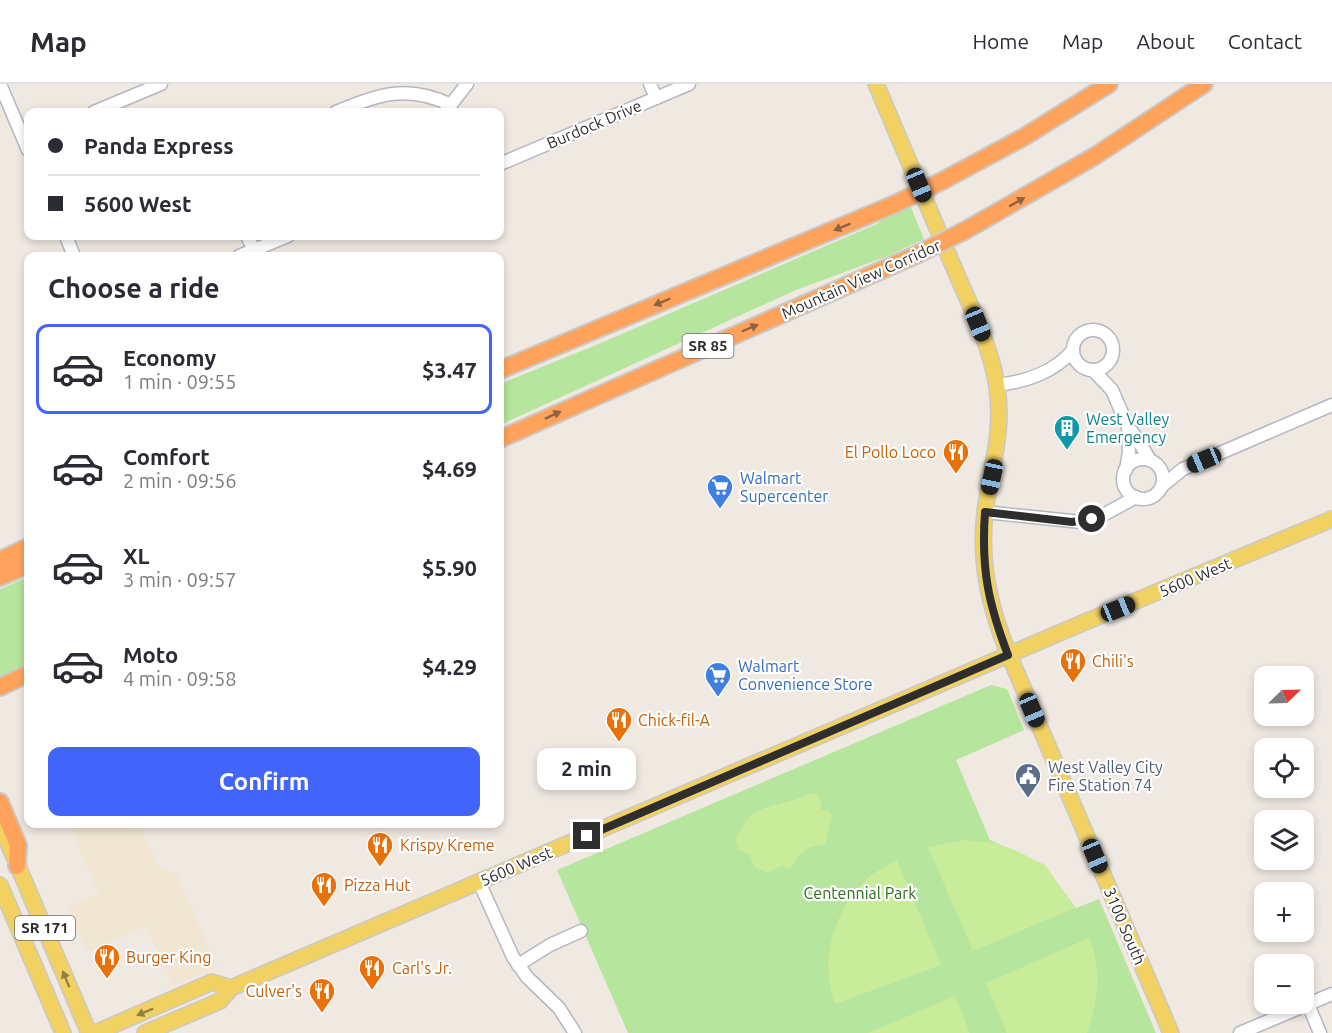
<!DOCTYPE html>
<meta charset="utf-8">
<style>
:root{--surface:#fff;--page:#f7f7f7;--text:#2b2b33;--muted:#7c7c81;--line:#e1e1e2;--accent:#4264fb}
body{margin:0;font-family:Ubuntu,sans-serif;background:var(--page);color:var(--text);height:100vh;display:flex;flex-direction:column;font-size:22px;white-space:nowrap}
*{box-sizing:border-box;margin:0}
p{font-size:20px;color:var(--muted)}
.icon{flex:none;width:33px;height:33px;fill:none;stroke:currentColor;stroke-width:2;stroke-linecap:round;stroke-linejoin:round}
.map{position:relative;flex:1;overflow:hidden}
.details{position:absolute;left:24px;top:168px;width:480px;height:576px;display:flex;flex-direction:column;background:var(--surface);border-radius:12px;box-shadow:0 3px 9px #0003}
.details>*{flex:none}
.guide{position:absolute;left:24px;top:24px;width:480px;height:132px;border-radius:12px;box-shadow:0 3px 9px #0003;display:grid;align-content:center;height:132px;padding:0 24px;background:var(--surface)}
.needle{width:39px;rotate:67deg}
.fabs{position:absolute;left:1254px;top:582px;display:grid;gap:12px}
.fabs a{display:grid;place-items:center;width:60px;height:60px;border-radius:12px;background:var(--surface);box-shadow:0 3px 9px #0003;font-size:30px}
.end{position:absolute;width:27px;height:27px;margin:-14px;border:8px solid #2e2e2e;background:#fff;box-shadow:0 0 0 3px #fff}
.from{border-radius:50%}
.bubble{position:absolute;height:42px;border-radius:12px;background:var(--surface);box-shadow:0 3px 9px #0003;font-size:20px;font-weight:700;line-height:42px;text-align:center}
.car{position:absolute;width:18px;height:36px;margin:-18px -9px;border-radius:8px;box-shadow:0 0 4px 2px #0007;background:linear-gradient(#222 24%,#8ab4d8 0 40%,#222 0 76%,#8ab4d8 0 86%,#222 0)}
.guide b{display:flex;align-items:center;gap:21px;height:57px;font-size:22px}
.guide b+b{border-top:2px solid var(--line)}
.guide i{width:15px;height:15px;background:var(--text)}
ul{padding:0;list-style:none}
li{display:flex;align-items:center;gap:18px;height:90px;margin:0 12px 9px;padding:0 12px;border:3px solid transparent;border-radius:12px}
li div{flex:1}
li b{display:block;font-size:22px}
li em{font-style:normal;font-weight:700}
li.current{border-color:var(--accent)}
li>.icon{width:54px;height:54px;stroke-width:1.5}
h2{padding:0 24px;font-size:27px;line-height:72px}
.button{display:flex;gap:12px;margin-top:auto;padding:12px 24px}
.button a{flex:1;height:69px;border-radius:12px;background:var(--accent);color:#fff;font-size:24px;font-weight:700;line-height:69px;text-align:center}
header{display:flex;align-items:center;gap:36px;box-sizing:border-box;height:84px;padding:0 30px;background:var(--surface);border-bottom:2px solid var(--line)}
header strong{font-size:28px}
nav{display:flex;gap:33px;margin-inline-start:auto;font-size:21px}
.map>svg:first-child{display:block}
.education{fill:#f0e6d1}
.green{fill:#b6e59e}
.pitch{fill:#c9ec9a}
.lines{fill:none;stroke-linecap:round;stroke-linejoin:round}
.minor-casing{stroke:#b4b7c1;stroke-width:15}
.major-casing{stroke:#c9c9c9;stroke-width:18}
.highway-casing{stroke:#c9c9c9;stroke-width:20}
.minor{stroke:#fff;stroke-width:12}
.major{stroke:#f2d163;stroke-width:15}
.highway{stroke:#ffa35c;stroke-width:16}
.highway-bridge-casing{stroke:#c9c9c9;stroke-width:20;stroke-linecap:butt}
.highway-bridge{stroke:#ffa35c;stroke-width:16}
.oneway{fill:#8c6343}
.oneway2{fill:#908048}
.route{stroke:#2e2e2e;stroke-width:8}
.labels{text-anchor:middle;stroke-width:4.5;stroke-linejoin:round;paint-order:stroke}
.shield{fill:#fff;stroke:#6d6d6d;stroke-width:1.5}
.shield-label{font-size:15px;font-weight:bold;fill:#2e2e2e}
.street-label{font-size:16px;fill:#2e2e2e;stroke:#fff}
.culture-label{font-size:16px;fill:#0d838f;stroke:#fff;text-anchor:start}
.food-label{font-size:16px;fill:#c56008;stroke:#fff;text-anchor:start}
.shop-label{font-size:16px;fill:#366cbe;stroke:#fff;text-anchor:start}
.service-label{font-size:16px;fill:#4e5e75;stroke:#fff;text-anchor:start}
.park-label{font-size:16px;fill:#2c6e1b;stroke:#fff}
</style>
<header>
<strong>Map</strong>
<nav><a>Home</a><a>Map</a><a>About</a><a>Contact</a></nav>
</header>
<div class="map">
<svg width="1332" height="949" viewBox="0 0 1332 949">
<rect width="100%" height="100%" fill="#efe9e1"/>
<path class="education" d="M 82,740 L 140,740 L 158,783 L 177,791 L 217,884 L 173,902 L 147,842 L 87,867 L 68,824 L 99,810 L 71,744 Z"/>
<g class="green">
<path d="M 910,121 L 924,155 L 888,172 L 796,206 L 500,341 L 500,300 L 601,259 L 879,139 L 883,132 Z"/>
<path d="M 28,493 L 28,574 L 21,585 L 0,594 L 0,505 Z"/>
<path d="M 991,601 L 1007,605 L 1024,646 L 956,676 L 990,756 L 1044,781 L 1076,824 L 1099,815 L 1156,949 L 628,949 L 557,786 Z"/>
</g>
<g class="pitch">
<path d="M 811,709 L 818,711 L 821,717 L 821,726 L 830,728 L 832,733 L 825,761 C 807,760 798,770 790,785 L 782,781 L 768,789 L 755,783 L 749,770 L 739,766 L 735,756 C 740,748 746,734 754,729 C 771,719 793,719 811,709 Z"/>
<path d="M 964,756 L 995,759 L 1017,767 L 1045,781 L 1075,824 L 973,867 L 928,763 Z"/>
<path d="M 897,776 L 941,881 L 835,920 C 821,877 830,838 859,803 C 868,791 884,783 897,776 Z"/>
<path d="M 1089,854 C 1103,889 1098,915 1087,949 L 1007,949 L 986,899 Z"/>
<path d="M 955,912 L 970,949 L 868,949 Z"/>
</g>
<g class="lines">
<g class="minor-casing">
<g id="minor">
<path d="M 0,0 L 28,66"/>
<path d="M 650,0 L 656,14"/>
<path d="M 94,28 L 161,0"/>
<path d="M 336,28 C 378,10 408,0 451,21"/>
<path d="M 445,28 L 467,0"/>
<path d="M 500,80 L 689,0"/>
<path d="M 66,152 L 74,172"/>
<path d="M 247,152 L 254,166"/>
<path d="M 239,172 L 288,152"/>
<circle cx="1093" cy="266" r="20"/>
<path d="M 1093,286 L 1112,306 L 1128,343 L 1136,353 L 1150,376"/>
<path d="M 997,301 C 1025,298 1055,288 1073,266"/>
<circle cx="1143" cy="395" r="20"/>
<path d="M 1126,386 L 1129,368 L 1128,343"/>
<path d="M 1162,402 L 1183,385 L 1332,321"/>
<path d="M 985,428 L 1081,438 L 1105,430 L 1136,413"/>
<path d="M 479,798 L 513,873 L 527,893 L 559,924 L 575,949"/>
<path d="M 518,881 L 550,861 L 581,847"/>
<path d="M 1308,920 L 1320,949"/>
<path d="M 1240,949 L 1332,910"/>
</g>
</g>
<g class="major-casing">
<g id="major">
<path d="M 876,0 C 902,61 928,123 954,184 C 970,222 991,262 997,303 C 1004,351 990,384 985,429 C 979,479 990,525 1009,571 L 1171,949"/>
<path d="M 0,740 L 89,949"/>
<path d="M 0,801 L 63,949"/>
<path d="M 95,949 L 212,898 L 231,904"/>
<path d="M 145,949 L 220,917 L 231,904 L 1078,541 L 1332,435"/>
</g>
</g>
<g class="highway-casing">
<g id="highway">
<path d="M 944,96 L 1024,53 L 1109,0"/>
<path d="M 966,146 L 1095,72 L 1204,0"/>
<path d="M 500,286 L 895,120"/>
<path d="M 500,355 L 918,170"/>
<path d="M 0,476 L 28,463"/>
<path d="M 0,493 L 28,481"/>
<path d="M 0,603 L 28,590"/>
<path d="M 0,718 L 18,761 L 17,782"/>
</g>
</g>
<use href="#minor" class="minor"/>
<use href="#major" class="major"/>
<use href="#highway" class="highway"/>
<g class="highway-bridge-casing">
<g id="highway-bridge">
<path d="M 895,120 L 944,96"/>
<path d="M 918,170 L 966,146"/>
</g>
</g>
<use href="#highway-bridge" class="highway-bridge"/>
</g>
<defs><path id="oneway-solid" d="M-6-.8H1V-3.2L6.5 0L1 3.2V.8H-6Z" transform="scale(1.5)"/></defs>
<g class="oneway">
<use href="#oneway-solid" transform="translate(1017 118) rotate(-29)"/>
<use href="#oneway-solid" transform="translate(842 143) rotate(158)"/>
<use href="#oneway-solid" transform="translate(662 218) rotate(157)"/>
<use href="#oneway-solid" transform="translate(750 244) rotate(-23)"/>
<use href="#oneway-solid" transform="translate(553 331) rotate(-25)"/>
</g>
<g class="oneway2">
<use href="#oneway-solid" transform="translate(66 895) rotate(-112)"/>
<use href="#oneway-solid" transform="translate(145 928) rotate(157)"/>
</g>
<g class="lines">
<path class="route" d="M 587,752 L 1008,571 C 988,519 981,484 985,428 L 1072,438 L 1092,435"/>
</g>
<defs>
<g id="building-pin" transform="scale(1.35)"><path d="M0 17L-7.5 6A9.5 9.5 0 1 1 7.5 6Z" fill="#0f9aa8" stroke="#fff"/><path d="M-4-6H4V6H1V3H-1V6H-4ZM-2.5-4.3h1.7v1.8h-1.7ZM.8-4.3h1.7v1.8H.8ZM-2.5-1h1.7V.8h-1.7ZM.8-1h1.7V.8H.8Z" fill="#fff"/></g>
<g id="restaurant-pin" transform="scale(1.35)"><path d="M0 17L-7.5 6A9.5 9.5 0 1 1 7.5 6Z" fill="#e8710a" stroke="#fff"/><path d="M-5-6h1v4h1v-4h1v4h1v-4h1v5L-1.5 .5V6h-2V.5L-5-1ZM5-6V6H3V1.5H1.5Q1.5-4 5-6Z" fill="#fff"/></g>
<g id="supermarket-pin" transform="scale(1.35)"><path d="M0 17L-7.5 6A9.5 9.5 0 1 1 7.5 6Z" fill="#3f7fe0" stroke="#fff"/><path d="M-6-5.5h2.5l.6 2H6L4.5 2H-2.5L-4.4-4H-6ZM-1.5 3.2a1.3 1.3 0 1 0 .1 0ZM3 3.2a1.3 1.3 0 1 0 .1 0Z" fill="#fff"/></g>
<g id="civic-pin" transform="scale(1.35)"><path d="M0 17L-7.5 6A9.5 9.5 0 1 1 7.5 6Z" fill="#5c6f8a" stroke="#fff"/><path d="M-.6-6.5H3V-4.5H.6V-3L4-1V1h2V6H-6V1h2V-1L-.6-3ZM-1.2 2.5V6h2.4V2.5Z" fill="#fff"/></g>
</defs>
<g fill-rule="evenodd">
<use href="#building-pin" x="1067" y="344"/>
<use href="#restaurant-pin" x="956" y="368"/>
<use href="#supermarket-pin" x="720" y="403"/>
<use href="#restaurant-pin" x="1073" y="577"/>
<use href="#supermarket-pin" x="718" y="591"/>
<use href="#restaurant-pin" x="619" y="636"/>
<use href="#civic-pin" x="1028" y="692"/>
<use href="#restaurant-pin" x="380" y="761"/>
<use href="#restaurant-pin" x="324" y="801"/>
<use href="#restaurant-pin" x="107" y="873"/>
<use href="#restaurant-pin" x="372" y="884"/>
<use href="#restaurant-pin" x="322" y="907"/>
</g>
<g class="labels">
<g class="shield">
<rect x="682.5" y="250" width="51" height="24" rx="4.5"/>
<rect x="15" y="832" width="60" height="24" rx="4.5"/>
</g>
<g class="shield-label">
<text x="708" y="267">SR 85</text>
<text x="45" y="849">SR 171</text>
</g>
<g class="street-label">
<text transform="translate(594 40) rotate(-23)" y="6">Burdock Drive</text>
<text transform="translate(861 195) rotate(-24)" y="6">Mountain View Corridor</text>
<text transform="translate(1195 493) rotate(-23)" y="6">5600 West</text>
<text transform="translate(516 782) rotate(-23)" y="6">5600 West</text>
<text transform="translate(1125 842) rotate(67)" y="6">3100 South</text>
</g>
<g class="culture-label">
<text x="1086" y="341">West Valley<tspan x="1086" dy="18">Emergency</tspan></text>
</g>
<g class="food-label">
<text x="936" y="374" text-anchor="end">El Pollo Loco</text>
<text x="1092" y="583">Chili's</text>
<text x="638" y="642">Chick-fil-A</text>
<text x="400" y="767">Krispy Kreme</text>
<text x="344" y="807">Pizza Hut</text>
<text x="126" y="879">Burger King</text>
<text x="392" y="890">Carl's Jr.</text>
<text x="302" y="913" text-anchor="end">Culver's</text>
</g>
<g class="shop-label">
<text x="740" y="400">Walmart<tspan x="740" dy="18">Supercenter</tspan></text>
<text x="738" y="588">Walmart<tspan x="738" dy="18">Convenience Store</tspan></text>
</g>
<g class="service-label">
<text x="1048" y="689">West Valley City<tspan x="1048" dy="18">Fire Station 74</tspan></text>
</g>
<g class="park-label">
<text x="860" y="815">Centennial Park</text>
</g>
</g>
</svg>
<div class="fabs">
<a><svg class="needle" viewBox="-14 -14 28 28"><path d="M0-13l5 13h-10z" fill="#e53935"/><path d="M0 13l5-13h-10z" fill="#7c7c81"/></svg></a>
<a><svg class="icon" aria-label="locate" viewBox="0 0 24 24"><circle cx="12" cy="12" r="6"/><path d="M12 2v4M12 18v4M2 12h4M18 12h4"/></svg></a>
<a><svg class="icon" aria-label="layers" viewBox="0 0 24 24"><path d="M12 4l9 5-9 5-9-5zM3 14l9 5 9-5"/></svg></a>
<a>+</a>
<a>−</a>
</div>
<i class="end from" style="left:1092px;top:435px"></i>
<i class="end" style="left:587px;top:752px"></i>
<div class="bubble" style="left:537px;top:664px;width:99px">2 min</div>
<i class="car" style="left:919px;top:101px;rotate:157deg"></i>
<i class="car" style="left:978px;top:240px;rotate:158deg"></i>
<i class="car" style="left:1204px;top:376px;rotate:247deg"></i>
<i class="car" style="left:992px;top:393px;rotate:192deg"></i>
<i class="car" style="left:1118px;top:525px;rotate:68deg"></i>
<i class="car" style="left:1032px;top:626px;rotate:157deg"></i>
<i class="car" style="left:1095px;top:772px;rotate:157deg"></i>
<div class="guide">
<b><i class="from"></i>Panda Express</b>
<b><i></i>5600 West</b>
</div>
<section class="details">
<h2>Choose a ride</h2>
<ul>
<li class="current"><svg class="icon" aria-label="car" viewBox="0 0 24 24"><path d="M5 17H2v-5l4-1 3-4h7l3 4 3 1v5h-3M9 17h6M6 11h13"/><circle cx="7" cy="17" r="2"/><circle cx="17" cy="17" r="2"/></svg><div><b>Economy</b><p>1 min · 09:55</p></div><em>$3.47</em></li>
<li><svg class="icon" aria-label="car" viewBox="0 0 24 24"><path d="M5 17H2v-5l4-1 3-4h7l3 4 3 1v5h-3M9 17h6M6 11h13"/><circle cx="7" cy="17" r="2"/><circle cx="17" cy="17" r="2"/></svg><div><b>Comfort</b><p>2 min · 09:56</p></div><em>$4.69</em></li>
<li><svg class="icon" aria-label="car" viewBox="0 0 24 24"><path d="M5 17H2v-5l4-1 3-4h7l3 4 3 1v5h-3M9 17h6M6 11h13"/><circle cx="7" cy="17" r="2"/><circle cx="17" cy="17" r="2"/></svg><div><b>XL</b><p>3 min · 09:57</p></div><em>$5.90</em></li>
<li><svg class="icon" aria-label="car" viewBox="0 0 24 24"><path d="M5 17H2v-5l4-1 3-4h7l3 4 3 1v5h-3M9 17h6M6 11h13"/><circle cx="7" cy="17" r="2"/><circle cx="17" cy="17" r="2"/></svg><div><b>Moto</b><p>4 min · 09:58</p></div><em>$4.29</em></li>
</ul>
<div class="button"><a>Confirm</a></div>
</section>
</div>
